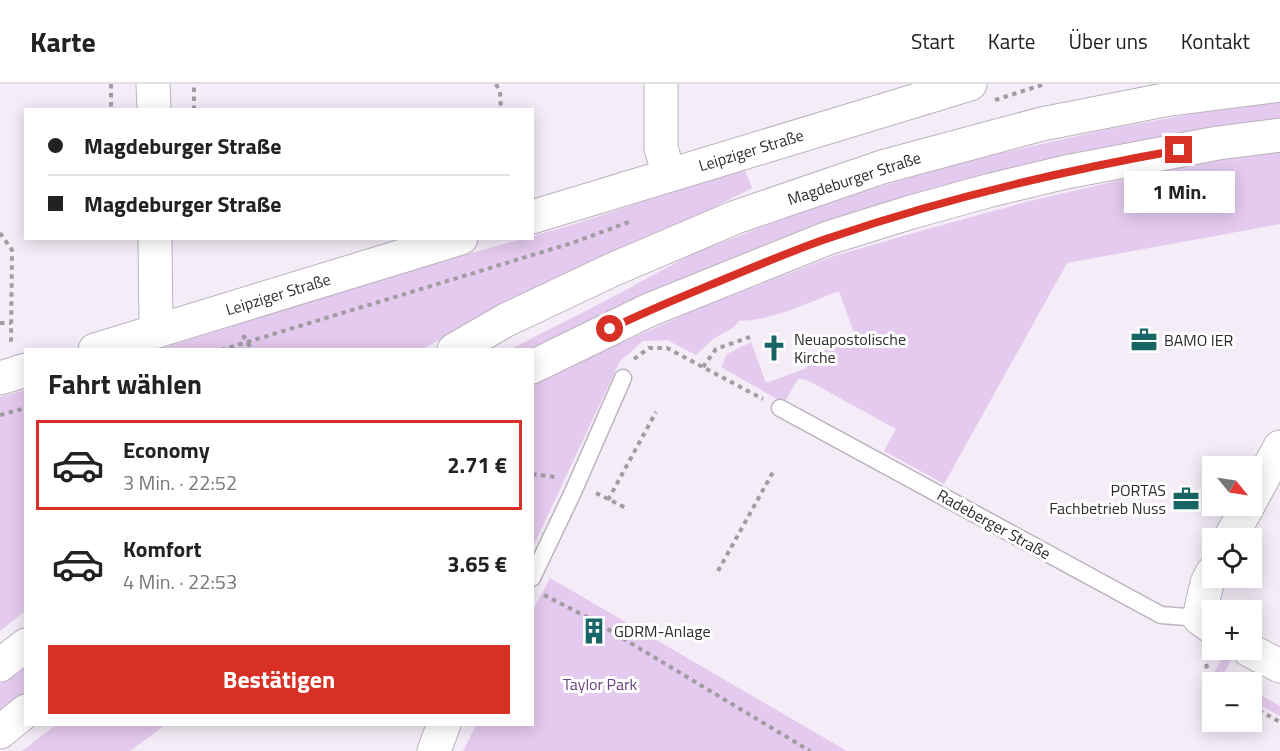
<!DOCTYPE html>
<html lang="de">
<meta charset="utf-8">
<style>
:root{--surface:#fff;--page:#f6f6f6;--text:#222;--muted:#767676;--line:#e0e0e0;--accent:#d93025}
body{margin:0;font-family:"Titillium Web",sans-serif;background:var(--page);color:var(--text);height:100vh;display:flex;flex-direction:column;font-size:22px;white-space:nowrap}
*{box-sizing:border-box;margin:0}
p{font-size:20px;color:var(--muted)}
.icon{flex:none;width:33px;height:33px;fill:none;stroke:currentColor;stroke-width:2;stroke-linecap:round;stroke-linejoin:round}
.map{position:relative;flex:1;overflow:hidden}
.sheet{position:absolute;left:24px;top:264px;width:510px;height:378px;display:flex;flex-direction:column;background:var(--surface);border-radius:0px;box-shadow:0 3px 15px #0003}
.sheet>*{flex:none}
.top-card{position:absolute;left:24px;top:24px;width:510px;height:132px;border-radius:0px;box-shadow:0 3px 15px #0003;display:grid;align-content:center;height:132px;padding:0 24px;background:var(--surface)}
.needle{width:39px;rotate:120deg}
.tools{position:absolute;left:1202px;top:372px;display:grid;gap:12px}
.tools a{display:grid;place-items:center;width:60px;height:60px;border-radius:0px;background:var(--surface);box-shadow:0 3px 15px #0003;font-size:30px}
.end{position:absolute;width:27px;height:27px;margin:-14px;border:8px solid #d93025;background:#fff;box-shadow:0 0 0 3px #fff}
.from{border-radius:50%}
.bubble{position:absolute;height:42px;border-radius:0px;background:var(--surface);box-shadow:0 3px 15px #0003;font-size:20px;font-weight:700;line-height:42px;text-align:center}
.top-card b{display:flex;align-items:center;gap:21px;height:57px;font-size:22px}
.top-card b+b{border-top:2px solid var(--line)}
.top-card i{width:15px;height:15px;background:var(--text)}
ul{padding:0;list-style:none}
li{display:flex;align-items:center;gap:18px;height:90px;margin:0 12px 9px;padding:0 12px;border:3px solid transparent;border-radius:0px}
li div{flex:1}
li b{display:block;font-size:22px}
li em{font-style:normal;font-weight:700}
li.current{border-color:var(--accent)}
li>.icon{width:54px;height:54px;stroke-width:1.5}
h2{padding:0 24px;font-size:27px;line-height:72px}
.action{display:flex;gap:12px;margin-top:auto;padding:12px 24px}
.action a{flex:1;height:69px;border-radius:0px;background:var(--accent);color:#fff;font-size:24px;font-weight:700;line-height:69px;text-align:center}
header{display:flex;align-items:center;gap:36px;box-sizing:border-box;height:84px;padding:0 30px;background:var(--surface);border-bottom:2px solid var(--line)}
header strong{font-size:28px}
nav{display:flex;gap:33px;margin-inline-start:auto;font-size:21px}
.map>svg:first-child{display:block}
.green{fill:#e4caee}
.lines{fill:none;stroke-linecap:round;stroke-linejoin:round}
.lane-casing{stroke:#bab3bd;stroke-width:19}
.street-casing{stroke:#bab3bd;stroke-width:35}
.secondary-casing{stroke:#bab3bd;stroke-width:35}
.path{stroke:#a19ba3;stroke-width:4;stroke-dasharray:4.5 4.5;stroke-linecap:butt}
.lane{stroke:#fff;stroke-width:16}
.street{stroke:#fff;stroke-width:33}
.secondary{stroke:#fff;stroke-width:33}
.route{stroke:#d93025;stroke-width:8}
.labels{text-anchor:middle;stroke-width:6;stroke-linejoin:round;paint-order:stroke}
.street-label{font-size:16px;fill:#2f2c30;stroke:#fff}
.poi-label{font-size:16px;fill:#2f2c30;stroke:#fff;text-anchor:start}
.park-label{font-size:16px;fill:#6d417e;stroke:#fff}
</style>
<header>
<strong>Karte</strong>
<nav><a>Start</a><a>Karte</a><a>Über uns</a><a>Kontakt</a></nav>
</header>
<div class="map">
<svg width="1280" height="667" viewBox="0 0 1280 667">
<rect width="100%" height="100%" fill="#f4ecf7"/>
<g class="green">
<path d="M 1280,17 L 1280,36 L 1109,63 L 533,266 L 509,266 L 609,215 L 694,169 L 828,118 L 970,76 L 1109,45 L 1242,21 Z"/>
<path d="M 1280,66 L 1280,140 L 1067,179 L 944,400 L 884,367 L 896,345 L 807,296 L 798,295 L 784,319 L 721,283 L 727,270 L 751,258 L 766,299 L 807,284 L 804,274 L 856,255 L 839,207 C 807,219 774,236 739,237 L 734,243 L 713,255 L 696,271 L 667,256 L 643,257 L 620,277 L 533,463 L 532,303 L 539,296 L 697,225 L 831,173 L 924,146 L 1026,118 L 1223,72 Z"/>
<path d="M 744,84 L 752,104 L 680,141 L 453,248 L 423,265 L 157,266 L 393,191 L 522,155 L 532,154 L 533,152 L 575,140 Z"/>
<path d="M 25,306 L 25,527 L 0,547 L 0,313 Z"/>
<path d="M 550,494 L 847,667 L 463,667 L 476,641 L 532,640 L 533,526 Z"/>
<path d="M 1225,569 L 1233,573 L 1223,591 L 1237,598 L 1219,598 L 1211,594 Z"/>
<path d="M 25,579 L 25,610 L 0,630 L 0,600 Z"/>
<path d="M 1251,606 L 1280,622 L 1280,632 L 1251,616 Z"/>
<path d="M 56,641 L 56,640 L 165,641 L 130,667 L 22,667 Z"/>
</g>
<g class="lines">
<g class="lane-casing">
<g id="lane">
<path d="M 780,324 L 1161,531 L 1199,534"/>
<path d="M 532,494 L 573,408 L 623,294"/>
</g>
</g>
<g class="street-casing">
<g id="street">
<path d="M 153,0 L 154,26"/>
<path d="M 661,0 L 661,64 L 669,91"/>
<path d="M 532,133 L 970,0"/>
<path d="M 155,154 L 156,247"/>
<path d="M 95,266 L 461,154"/>
<path d="M 0,294 L 26,286"/>
<path d="M 1251,416 L 1280,363"/>
<path d="M 1230,454 L 1248,422"/>
<path d="M 1212,489 L 1207,499 L 1199,534 L 1212,543"/>
<path d="M 1249,566 L 1280,582"/>
<path d="M 434,667 L 444,640"/>
</g>
</g>
<g class="secondary-casing">
<g id="secondary">
<path d="M 454,266 L 506,236 L 614,185 L 736,133 L 882,83 L 1042,40 L 1164,16 L 1280,1"/>
<path d="M 532,283 L 649,226 L 828,154 L 908,129 L 991,106 L 1066,88 L 1218,59 L 1280,51"/>
<path d="M 0,581 L 26,561"/>
<path d="M 0,648 L 26,627"/>
</g>
</g>
<g class="path">
<path d="M 111,0 L 111,26"/>
<path d="M 496,0 L 500,8 L 501,26"/>
<path d="M 995,16 L 1045,0"/>
<path d="M 194,26 L 194,0"/>
<path d="M 0,149 L 12,166 L 11,259"/>
<path d="M 0,239 L 11,239"/>
<path d="M 243,251 L 252,266"/>
<path d="M 221,266 L 572,159 L 629,138"/>
<path d="M 634,275 L 649,264 L 667,264 L 763,315"/>
<path d="M 703,283 L 716,265 L 750,253"/>
<path d="M 0,331 L 26,324"/>
<path d="M 532,390 L 555,393"/>
<path d="M 596,409 L 626,424"/>
<path d="M 608,416 L 656,328"/>
<path d="M 718,487 L 773,388"/>
<path d="M 544,511 L 589,534 L 810,667"/>
<path d="M 1205,571 L 1209,598 L 1212,600"/>
<path d="M 1251,622 L 1280,638"/>
</g>
<use href="#lane" class="lane"/>
<use href="#street" class="street"/>
<use href="#secondary" class="secondary"/>
</g>
<g class="lines">
<path class="route" d="M 610,245 C 650,225 691,209 732,192 C 764,179 796,165 829,154 C 943,115 1061,87 1179,66"/>
</g>
<defs>
<g id="office-bare" transform="scale(2.07)"><path d="M-6-3h4V-5.5h4V-3h4V5H-6ZM-1-4.5V-3h2v-1.5ZM-6 0V1H6V0Z" fill="#176665" stroke="#fff" stroke-width="2.5" paint-order="stroke"/></g>
<g id="church-bare" transform="scale(2.07)"><path d="M-1.2-6h2.4v3.5h3.3v2.4h-3.3V6h-2.4V-.1h-3.3v-2.4h3.3Z" fill="#176665" stroke="#fff" stroke-width="2.5" paint-order="stroke"/></g>
<g id="building-bare" transform="scale(2.07)"><path d="M-4-6H4V6H1V3H-1V6H-4ZM-2.5-4.3h1.7v1.8h-1.7ZM.8-4.3h1.7v1.8H.8ZM-2.5-1h1.7V.8h-1.7ZM.8-1h1.7V.8H.8Z" fill="#176665" stroke="#fff" stroke-width="2.5" paint-order="stroke"/></g>
</defs>
<g fill-rule="evenodd">
<use href="#office-bare" x="1144" y="256"/>
<use href="#church-bare" x="774" y="264"/>
<use href="#office-bare" x="1186" y="415"/>
<use href="#building-bare" x="594" y="547"/>
</g>
<g class="labels">
<g class="street-label">
<text transform="translate(751 66) rotate(-17)" y="6">Leipziger Straße</text>
<text transform="translate(854 94) rotate(-18)" y="6">Magdeburger Straße</text>
<text transform="translate(278 210) rotate(-17)" y="6">Leipziger Straße</text>
<text transform="translate(994 440) rotate(29)" y="6">Radeberger Straße</text>
</g>
<g class="poi-label">
<text x="794" y="261">Neuapostolische<tspan x="794" dy="18">Kirche</tspan></text>
<text x="1164" y="262">BAMO IER</text>
<text x="1166" y="412" text-anchor="end">PORTAS<tspan x="1166" dy="18">Fachbetrieb Nuss</tspan></text>
<text x="614" y="553">GDRM-Anlage</text>
</g>
<g class="park-label">
<text x="600" y="606">Taylor Park</text>
</g>
</g>
</svg>
<div class="tools">
<a><svg class="needle" viewBox="-14 -14 28 28"><path d="M0-13l5 13h-10z" fill="#e53935"/><path d="M0 13l5-13h-10z" fill="#767676"/></svg></a>
<a><svg class="icon" aria-label="locate" viewBox="0 0 24 24"><circle cx="12" cy="12" r="6"/><path d="M12 2v4M12 18v4M2 12h4M18 12h4"/></svg></a>
<a>+</a>
<a>−</a>
</div>
<i class="end from" style="left:610px;top:245px"></i>
<i class="end" style="left:1179px;top:66px"></i>
<div class="bubble" style="left:1124px;top:87px;width:111px">1 Min.</div>
<div class="top-card">
<b><i class="from"></i>Magdeburger Straße</b>
<b><i></i>Magdeburger Straße</b>
</div>
<section class="sheet">
<h2>Fahrt wählen</h2>
<ul>
<li class="current"><svg class="icon" aria-label="car" viewBox="0 0 24 24"><path d="M5 17H2v-5l4-1 3-4h7l3 4 3 1v5h-3M9 17h6M6 11h13"/><circle cx="7" cy="17" r="2"/><circle cx="17" cy="17" r="2"/></svg><div><b>Economy</b><p>3 Min. · 22:52</p></div><em>2.71 €</em></li>
<li><svg class="icon" aria-label="car" viewBox="0 0 24 24"><path d="M5 17H2v-5l4-1 3-4h7l3 4 3 1v5h-3M9 17h6M6 11h13"/><circle cx="7" cy="17" r="2"/><circle cx="17" cy="17" r="2"/></svg><div><b>Komfort</b><p>4 Min. · 22:53</p></div><em>3.65 €</em></li>
</ul>
<div class="action"><a>Bestätigen</a></div>
</section>
</div>
